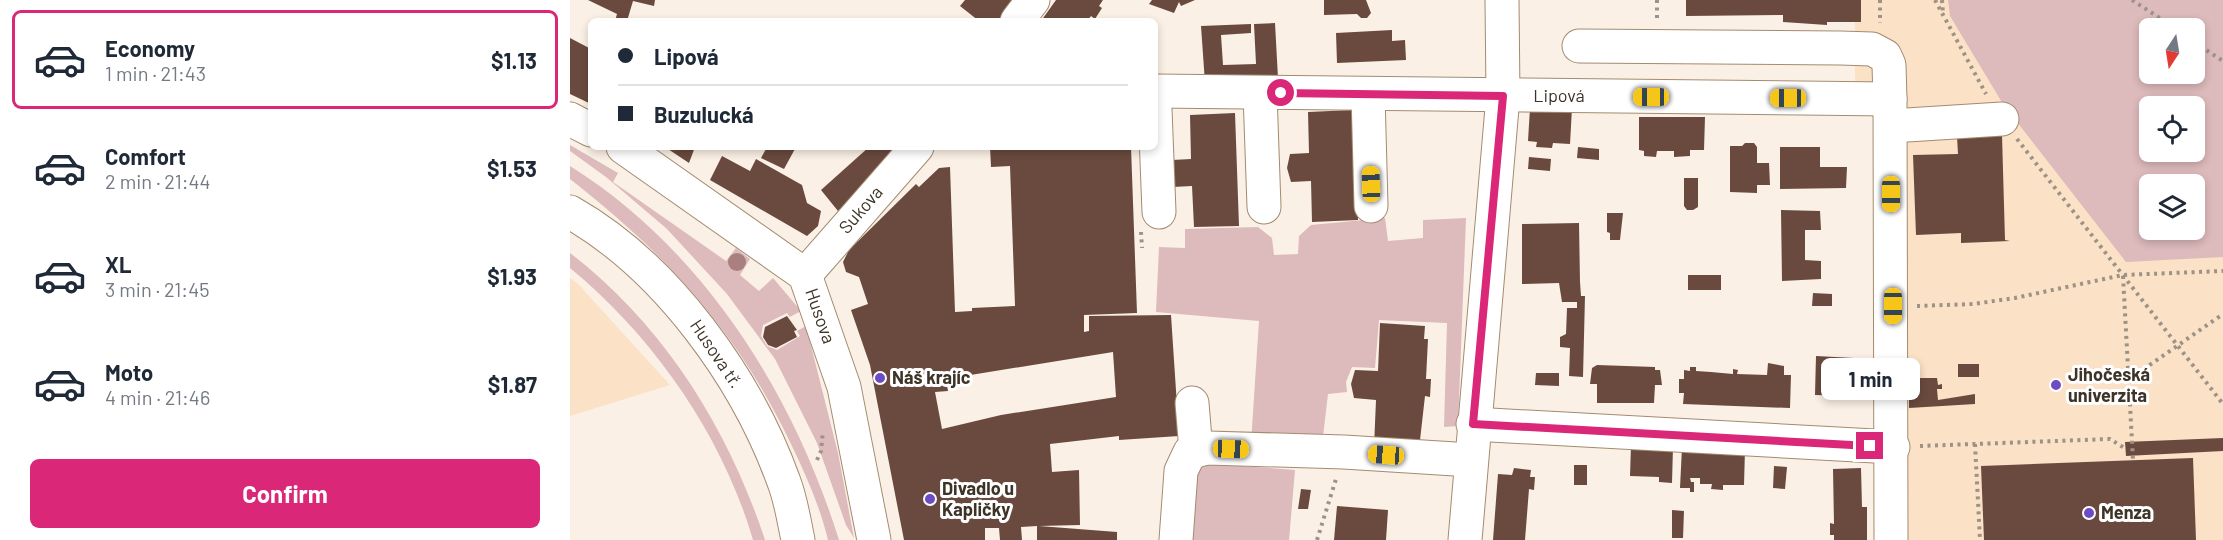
<!DOCTYPE html>
<meta charset="utf-8">
<style>
:root{--surface:#fff;--page:#f6f6f7;--text:#1f2937;--muted:#747a83;--line:#e0e1e3;--accent:#db2777}
body{margin:0;font-family:Barlow,sans-serif;background:var(--page);color:var(--text);height:100vh;display:flex;flex-direction:column;font-size:22px;white-space:nowrap}
*{box-sizing:border-box;margin:0}
p{font-size:20px;color:var(--muted)}
.icon{flex:none;width:33px;height:33px;fill:none;stroke:currentColor;stroke-width:2;stroke-linecap:round;stroke-linejoin:round}
.map{position:relative;flex:1;overflow:hidden}
.panel{display:flex;flex-direction:column;background:var(--surface);width:570px}
.panel>*{flex:none}
.banner{position:absolute;left:18px;top:18px;width:570px;height:132px;border-radius:9px;box-shadow:0 3px 9px #0003;display:grid;align-content:center;height:132px;padding:0 30px;background:var(--surface)}
.needle{width:39px;rotate:192deg}
.buttons{position:absolute;left:1569px;top:18px;display:grid;gap:12px}
.buttons a{display:grid;place-items:center;width:66px;height:66px;border-radius:9px;background:var(--surface);box-shadow:0 3px 9px #0003;font-size:30px}
.end{position:absolute;width:27px;height:27px;margin:-14px;border:8px solid #db2777;background:#fff;box-shadow:0 0 0 3px #fff}
.from{border-radius:50%}
.bubble{position:absolute;height:42px;border-radius:9px;background:var(--surface);box-shadow:0 3px 9px #0003;font-size:20px;font-weight:700;line-height:42px;text-align:center}
.car{position:absolute;width:18px;height:36px;margin:-18px -9px;border-radius:8px;box-shadow:0 0 4px 2px #0007;background:linear-gradient(#f5c518 24%,#345 0 40%,#f5c518 0 76%,#345 0 86%,#f5c518 0)}
.banner b{display:flex;align-items:center;gap:21px;height:57px;font-size:22px}
.banner b+b{border-top:2px solid var(--line)}
.banner i{width:15px;height:15px;background:var(--text)}
ul{padding:10px 0 0;list-style:none}
li{display:flex;align-items:center;gap:18px;height:99px;margin:0 12px 9px;padding:0 18px;border:3px solid transparent;border-radius:9px}
li div{flex:1}
li b{display:block;font-size:22px}
li em{font-style:normal;font-weight:700}
li.selected{border-color:var(--accent)}
li>.icon{width:54px;height:54px;stroke-width:1.5}
.cta{display:flex;gap:12px;margin-top:auto;padding:12px 30px}
.cta a{flex:1;height:69px;border-radius:9px;background:var(--accent);color:#fff;font-size:24px;font-weight:700;line-height:69px;text-align:center}
main{display:flex;flex:1;min-height:0}
.map>svg:first-child{display:block}
.built{fill:#fbe1c5;fill-rule:evenodd}
.green{fill:#ddbabc;fill-rule:evenodd}
.building{fill:#6a4a3e;fill-rule:evenodd}
.lines{fill:none;stroke-linecap:round;stroke-linejoin:round}
.minor-casing{stroke:#a38b70;stroke-width:35}
.path{stroke:#9d9287;stroke-width:4;stroke-dasharray:3 4.5;stroke-linecap:butt}
.minor{stroke:#fff;stroke-width:33}
.tree{fill:#a97f80}
.route{stroke:#db2777;stroke-width:8}
.poi-dot{fill:#6d4bc4;stroke:#fff;stroke-width:2}
.labels{text-anchor:middle;stroke-width:6;stroke-linejoin:round;paint-order:stroke}
.street-label{font-size:18px;fill:#3d3327;stroke:#fff}
.poi-label{font-size:18px;font-weight:bold;fill:#3d3327;stroke:#fff;text-anchor:start}
</style>
<main>
<section class="panel">
<ul>
<li class="selected"><svg class="icon" aria-label="car" viewBox="0 0 24 24"><path d="M5 17H2v-5l4-1 3-4h7l3 4 3 1v5h-3M9 17h6M6 11h13"/><circle cx="7" cy="17" r="2"/><circle cx="17" cy="17" r="2"/></svg><div><b>Economy</b><p>1 min · 21:43</p></div><em>$1.13</em></li>
<li><svg class="icon" aria-label="car" viewBox="0 0 24 24"><path d="M5 17H2v-5l4-1 3-4h7l3 4 3 1v5h-3M9 17h6M6 11h13"/><circle cx="7" cy="17" r="2"/><circle cx="17" cy="17" r="2"/></svg><div><b>Comfort</b><p>2 min · 21:44</p></div><em>$1.53</em></li>
<li><svg class="icon" aria-label="car" viewBox="0 0 24 24"><path d="M5 17H2v-5l4-1 3-4h7l3 4 3 1v5h-3M9 17h6M6 11h13"/><circle cx="7" cy="17" r="2"/><circle cx="17" cy="17" r="2"/></svg><div><b>XL</b><p>3 min · 21:45</p></div><em>$1.93</em></li>
<li><svg class="icon" aria-label="car" viewBox="0 0 24 24"><path d="M5 17H2v-5l4-1 3-4h7l3 4 3 1v5h-3M9 17h6M6 11h13"/><circle cx="7" cy="17" r="2"/><circle cx="17" cy="17" r="2"/></svg><div><b>Moto</b><p>4 min · 21:46</p></div><em>$1.87</em></li>
</ul>
<div class="cta"><a>Confirm</a></div>
</section>
<div class="map">
<svg width="1653" height="540" viewBox="0 0 1653 540">
<rect width="100%" height="100%" fill="#fbf0e5"/>
<g class="built">
<path d="M 1285,0 L 1653,0 L 1653,540 L 1320,540 L 1320,99 L 1285,83 ZM 1580,28 L 1624,28 L 1624,74 L 1580,74 ZM 1580,106 L 1624,106 L 1624,152 L 1580,152 ZM 1580,184 L 1624,184 L 1624,230 L 1580,230 Z"/>
<path d="M 0,278 L 8,284 L 100,385 L 0,416 Z"/>
</g>
<g class="green">
<path d="M 1378,0 L 1653,0 L 1653,257 L 1556,262 L 1433,104 L 1380,16 ZM 1580,28 L 1624,28 L 1624,74 L 1580,74 ZM 1580,106 L 1624,106 L 1624,152 L 1580,152 ZM 1580,184 L 1624,184 L 1624,230 L 1580,230 Z"/>
<path d="M 0,145 L 48,173 L 43,182 L 156,261 L 166,248 L 180,259 L 170,275 L 189,291 L 203,278 L 231,311 L 220,317 L 217,313 L 193,325 L 191,336 L 197,346 L 207,350 L 230,336 L 227,331 L 236,326 L 268,453 L 284,538 L 276,525 L 247,443 L 205,359 L 157,294 L 97,229 L 36,177 L 0,151 Z"/>
<path d="M 0,166 C 133,249 223,393 269,540 L 258,540 C 250,506 235,473 220,442 C 167,331 97,255 0,179 Z"/>
<path d="M 815,218 L 818,241 L 853,238 L 853,220 L 896,218 L 888,426 L 874,427 L 877,323 L 809,320 L 805,368 L 782,367 L 776,382 L 777,392 L 758,394 L 750,462 L 680,458 L 689,321 L 586,312 L 589,247 L 615,248 L 615,229 L 688,227 L 702,238 L 704,255 L 728,254 L 729,236 L 741,225 Z"/>
<path d="M 0,253 C 94,325 159,430 195,540 L 183,540 C 153,436 83,336 0,268 Z"/>
<path d="M 633,463 L 725,470 L 719,540 L 617,540 L 623,471 Z"/>
</g>
<g class="building">
<path d="M 18,0 L 85,0 L 84,6 L 63,1 L 57,21 L 45,21 L 47,14 Z"/>
<path d="M 395,0 L 447,0 L 432,21 L 409,21 L 390,6 Z"/>
<path d="M 486,0 L 533,0 L 529,6 L 532,8 L 525,19 L 521,16 L 517,21 L 471,21 Z"/>
<path d="M 582,0 L 625,0 L 611,6 L 609,2 L 604,13 L 579,4 Z"/>
<path d="M 754,0 L 796,0 L 801,13 L 797,18 L 791,18 L 787,14 L 754,15 Z"/>
<path d="M 1116,0 L 1291,0 L 1291,22 L 1257,22 L 1257,25 L 1213,22 L 1213,15 L 1116,16 Z"/>
<path d="M 705,23 L 708,78 L 635,83 L 631,26 L 681,24 L 681,33 L 651,35 L 653,65 L 686,64 L 684,24 Z"/>
<path d="M 822,30 L 822,41 L 835,40 L 836,60 L 767,63 L 766,33 Z"/>
<path d="M 0,38 L 21,49 L 21,104 L 0,94 Z"/>
<path d="M 960,108 L 1002,108 L 1000,144 L 983,143 L 982,148 L 966,147 L 967,142 L 958,141 Z"/>
<path d="M 783,110 L 788,220 L 742,222 L 741,181 L 721,182 L 717,168 L 720,154 L 739,153 L 738,112 Z"/>
<path d="M 665,113 L 669,226 L 624,227 L 622,186 L 603,187 L 602,160 L 621,159 L 620,115 Z"/>
<path d="M 1069,117 L 1135,117 L 1134,150 L 1120,150 L 1120,156 L 1104,157 L 1104,151 L 1087,151 L 1086,157 L 1074,156 L 1074,151 L 1069,150 Z"/>
<path d="M 1432,135 L 1435,240 L 1440,241 L 1391,243 L 1391,233 L 1346,235 L 1343,155 L 1388,154 L 1387,137 Z"/>
<path d="M 1175,143 L 1184,143 L 1187,147 L 1187,163 L 1199,163 L 1200,185 L 1187,185 L 1187,193 L 1160,192 L 1160,146 L 1172,146 Z"/>
<path d="M 95,147 L 125,147 L 119,163 Z"/>
<path d="M 197,147 L 226,147 L 214,169 L 191,158 Z"/>
<path d="M 299,147 L 327,147 L 334,154 L 268,211 L 251,190 Z"/>
<path d="M 420,147 L 561,147 L 567,313 L 514,315 L 514,332 L 519,331 L 519,316 L 601,315 L 609,436 L 549,440 L 549,436 L 480,444 L 482,472 L 509,470 L 510,525 L 469,526 L 547,532 L 547,540 L 467,540 L 467,526 L 451,527 L 452,540 L 430,540 L 429,528 L 415,528 L 415,540 L 334,540 L 300,365 L 281,310 L 298,304 L 289,277 L 276,272 L 273,262 L 279,250 L 346,184 L 349,187 L 369,168 L 380,167 L 385,312 L 402,311 L 402,308 L 445,306 L 440,166 L 421,167 ZM 543,352 L 546,397 L 431,415 L 372,429 L 365,392 L 378,391 L 376,379 Z"/>
<path d="M 1008,147 L 1029,149 L 1029,160 L 1007,158 Z"/>
<path d="M 1210,147 L 1250,147 L 1250,167 L 1277,167 L 1276,188 L 1210,189 Z"/>
<path d="M 152,156 L 180,171 L 186,159 L 232,185 L 237,203 L 251,211 L 248,226 L 237,236 L 140,180 Z"/>
<path d="M 959,157 L 981,159 L 980,171 L 958,169 Z"/>
<path d="M 1114,178 L 1128,178 L 1128,207 L 1123,210 L 1117,210 L 1114,206 Z"/>
<path d="M 1211,210 L 1250,211 L 1251,230 L 1235,230 L 1235,260 L 1251,261 L 1251,279 L 1212,281 Z"/>
<path d="M 1037,213 L 1053,213 L 1050,240 L 1040,240 L 1040,233 L 1037,232 Z"/>
<path d="M 1009,223 L 1010,282 L 1011,296 L 1015,296 L 1013,377 L 999,376 L 1000,348 L 990,347 L 990,337 L 996,334 L 997,308 L 1007,308 L 1007,302 L 992,302 L 989,283 L 952,284 L 952,224 Z"/>
<rect x="1118" y="275" width="33" height="15"/>
<path d="M 1243,293 L 1262,294 L 1262,306 L 1242,306 Z"/>
<path d="M 217,316 L 227,330 L 224,331 L 227,337 L 206,348 L 198,345 L 193,337 L 195,327 Z"/>
<path d="M 810,323 L 855,326 L 854,339 L 858,339 L 856,379 L 861,379 L 860,397 L 855,396 L 849,449 L 804,447 L 806,400 L 784,398 L 781,384 L 785,370 L 808,371 Z"/>
<path d="M 1246,356 L 1284,358 L 1283,396 L 1245,395 Z"/>
<path d="M 1198,363 L 1214,366 L 1214,375 L 1221,375 L 1220,408 L 1113,404 L 1114,393 L 1109,393 L 1109,379 L 1114,379 L 1114,370 L 1120,371 L 1120,367 L 1126,367 L 1126,371 L 1141,372 L 1163,374 L 1163,369 L 1168,370 L 1167,374 L 1197,375 Z"/>
<rect x="1388" y="364" width="21" height="13"/>
<path d="M 1027,365 L 1085,367 L 1085,370 L 1090,370 L 1092,385 L 1085,385 L 1084,403 L 1027,403 L 1027,384 L 1020,384 L 1022,368 Z"/>
<path d="M 966,373 L 989,373 L 989,386 L 965,385 Z"/>
<path d="M 1339,378 L 1367,378 L 1368,385 L 1372,384 L 1372,389 L 1367,389 L 1368,400 L 1405,394 L 1405,404 L 1339,408 Z"/>
<path d="M 1653,438 L 1653,451 L 1556,456 L 1555,442 Z"/>
<path d="M 1061,445 L 1103,447 L 1102,483 L 1089,482 L 1089,477 L 1060,476 Z"/>
<path d="M 1112,447 L 1175,449 L 1174,485 L 1153,485 L 1153,490 L 1141,489 L 1142,484 L 1130,484 L 1130,478 L 1120,478 L 1121,482 L 1124,482 L 1124,492 L 1120,492 L 1120,488 L 1110,488 Z"/>
<path d="M 1623,458 L 1626,540 L 1414,540 L 1411,466 Z"/>
<rect x="1004" y="465" width="13" height="20"/>
<path d="M 1204,466 L 1217,467 L 1215,489 L 1203,488 Z"/>
<path d="M 944,468 L 961,470 L 960,477 L 965,477 L 964,490 L 959,489 L 955,540 L 923,540 L 928,474 L 942,475 Z"/>
<path d="M 1291,468 L 1292,507 L 1297,507 L 1297,540 L 1264,540 L 1264,535 L 1260,535 L 1260,523 L 1264,524 L 1263,469 Z"/>
<path d="M 731,489 L 741,490 L 738,509 L 728,509 Z"/>
<path d="M 767,506 L 818,510 L 816,540 L 764,540 Z"/>
<path d="M 1102,510 L 1114,511 L 1113,538 L 1102,538 Z"/>
</g>
<g class="lines">
<g class="minor-casing">
<g id="minor">
<path d="M 447,21 L 463,0"/>
<path d="M 1009,46 L 1270,48 L 1302,49 L 1315,56 L 1319,65 L 1320,99 L 1321,540"/>
<path d="M 585,91 L 1320,99"/>
<path d="M 690,93 L 694,207"/>
<path d="M 798,94 L 801,206"/>
<path d="M 585,109 L 589,212"/>
<path d="M 0,119 L 21,130"/>
<path d="M 1321,126 L 1432,119"/>
<path d="M 53,147 L 235,275 L 274,387 L 304,540"/>
<path d="M 0,212 C 97,267 177,379 214,482 C 221,500 224,521 228,540"/>
<path d="M 235,275 L 347,147"/>
<path d="M 622,403 L 626,451"/>
<path d="M 903,424 L 1323,447"/>
<path d="M 606,540 L 611,471 L 620,452 L 638,448 L 774,452 L 901,460"/>
<path d="M 895,540 L 933,96 L 932,0"/>
</g>
</g>
<g class="path">
<path d="M 1087,0 L 1087,20"/>
<path d="M 1310,0 L 1310,23"/>
<path d="M 1365,0 L 1416,94"/>
<path d="M 1372,0 L 1373,14"/>
<path d="M 1562,0 L 1605,28"/>
<path d="M 1624,42 L 1653,61"/>
<path d="M 1447,139 L 1653,404"/>
<path d="M 571,232 L 572,248"/>
<path d="M 1553,276 L 1563,460"/>
<path d="M 1347,306 L 1403,304 L 1445,298 L 1553,275 L 1653,271"/>
<path d="M 1561,378 L 1653,314"/>
<path d="M 1405,444 L 1410,540"/>
<path d="M 1350,446 L 1540,439 L 1556,449"/>
<path d="M 247,460 L 251,451 L 253,431"/>
<path d="M 747,540 L 766,479"/>
</g>
<use href="#minor" class="minor"/>
</g>
<circle class="tree" cx="167" cy="262" r="9"/>
<g class="lines">
<path class="route" d="M 711,93 L 933,96 L 903,424 L 1300,446"/>
</g>
<g class="poi-dot">
<circle cx="310" cy="378" r="6"/>
<circle cx="1486" cy="385" r="6"/>
<circle cx="360" cy="499" r="6"/>
<circle cx="1519" cy="513" r="6"/>
</g>
<g class="labels">
<g class="street-label">
<text x="989" y="102">Lipová</text>
<text transform="translate(291 210) rotate(-49)" y="6">Sukova</text>
<text transform="translate(250 316) rotate(71)" y="6">Husova</text>
<text transform="translate(146 354) rotate(56)" y="6">Husova tř.</text>
</g>
<g class="poi-label">
<text x="1498" y="381">Jihočeská<tspan x="1498" dy="21">univerzita</tspan></text>
<text x="322" y="384">Náš krajíc</text>
<text x="372" y="495">Divadlo u<tspan x="372" dy="21">Kapličky</tspan></text>
<text x="1531" y="519">Menza</text>
</g>
</g>
</svg>
<div class="buttons">
<a><svg class="needle" viewBox="-14 -14 28 28"><path d="M0-13l5 13h-10z" fill="#e53935"/><path d="M0 13l5-13h-10z" fill="#747a83"/></svg></a>
<a><svg class="icon" aria-label="locate" viewBox="0 0 24 24"><circle cx="12" cy="12" r="6"/><path d="M12 2v4M12 18v4M2 12h4M18 12h4"/></svg></a>
<a><svg class="icon" aria-label="layers" viewBox="0 0 24 24"><path d="M12 4l9 5-9 5-9-5zM3 14l9 5 9-5"/></svg></a>
</div>
<i class="end from" style="left:711px;top:93px"></i>
<i class="end" style="left:1300px;top:446px"></i>
<div class="bubble" style="left:1251px;top:358px;width:99px">1 min</div>
<i class="car" style="left:1081px;top:97px;rotate:270deg"></i>
<i class="car" style="left:1218px;top:98px;rotate:270deg"></i>
<i class="car" style="left:801px;top:184px;rotate:358deg"></i>
<i class="car" style="left:1321px;top:194px;rotate:180deg"></i>
<i class="car" style="left:1323px;top:306px;rotate:180deg"></i>
<i class="car" style="left:661px;top:449px;rotate:92deg"></i>
<i class="car" style="left:816px;top:455px;rotate:274deg"></i>
<div class="banner">
<b><i class="from"></i>Lipová</b>
<b><i></i>Buzulucká</b>
</div>
</div>
</main>
